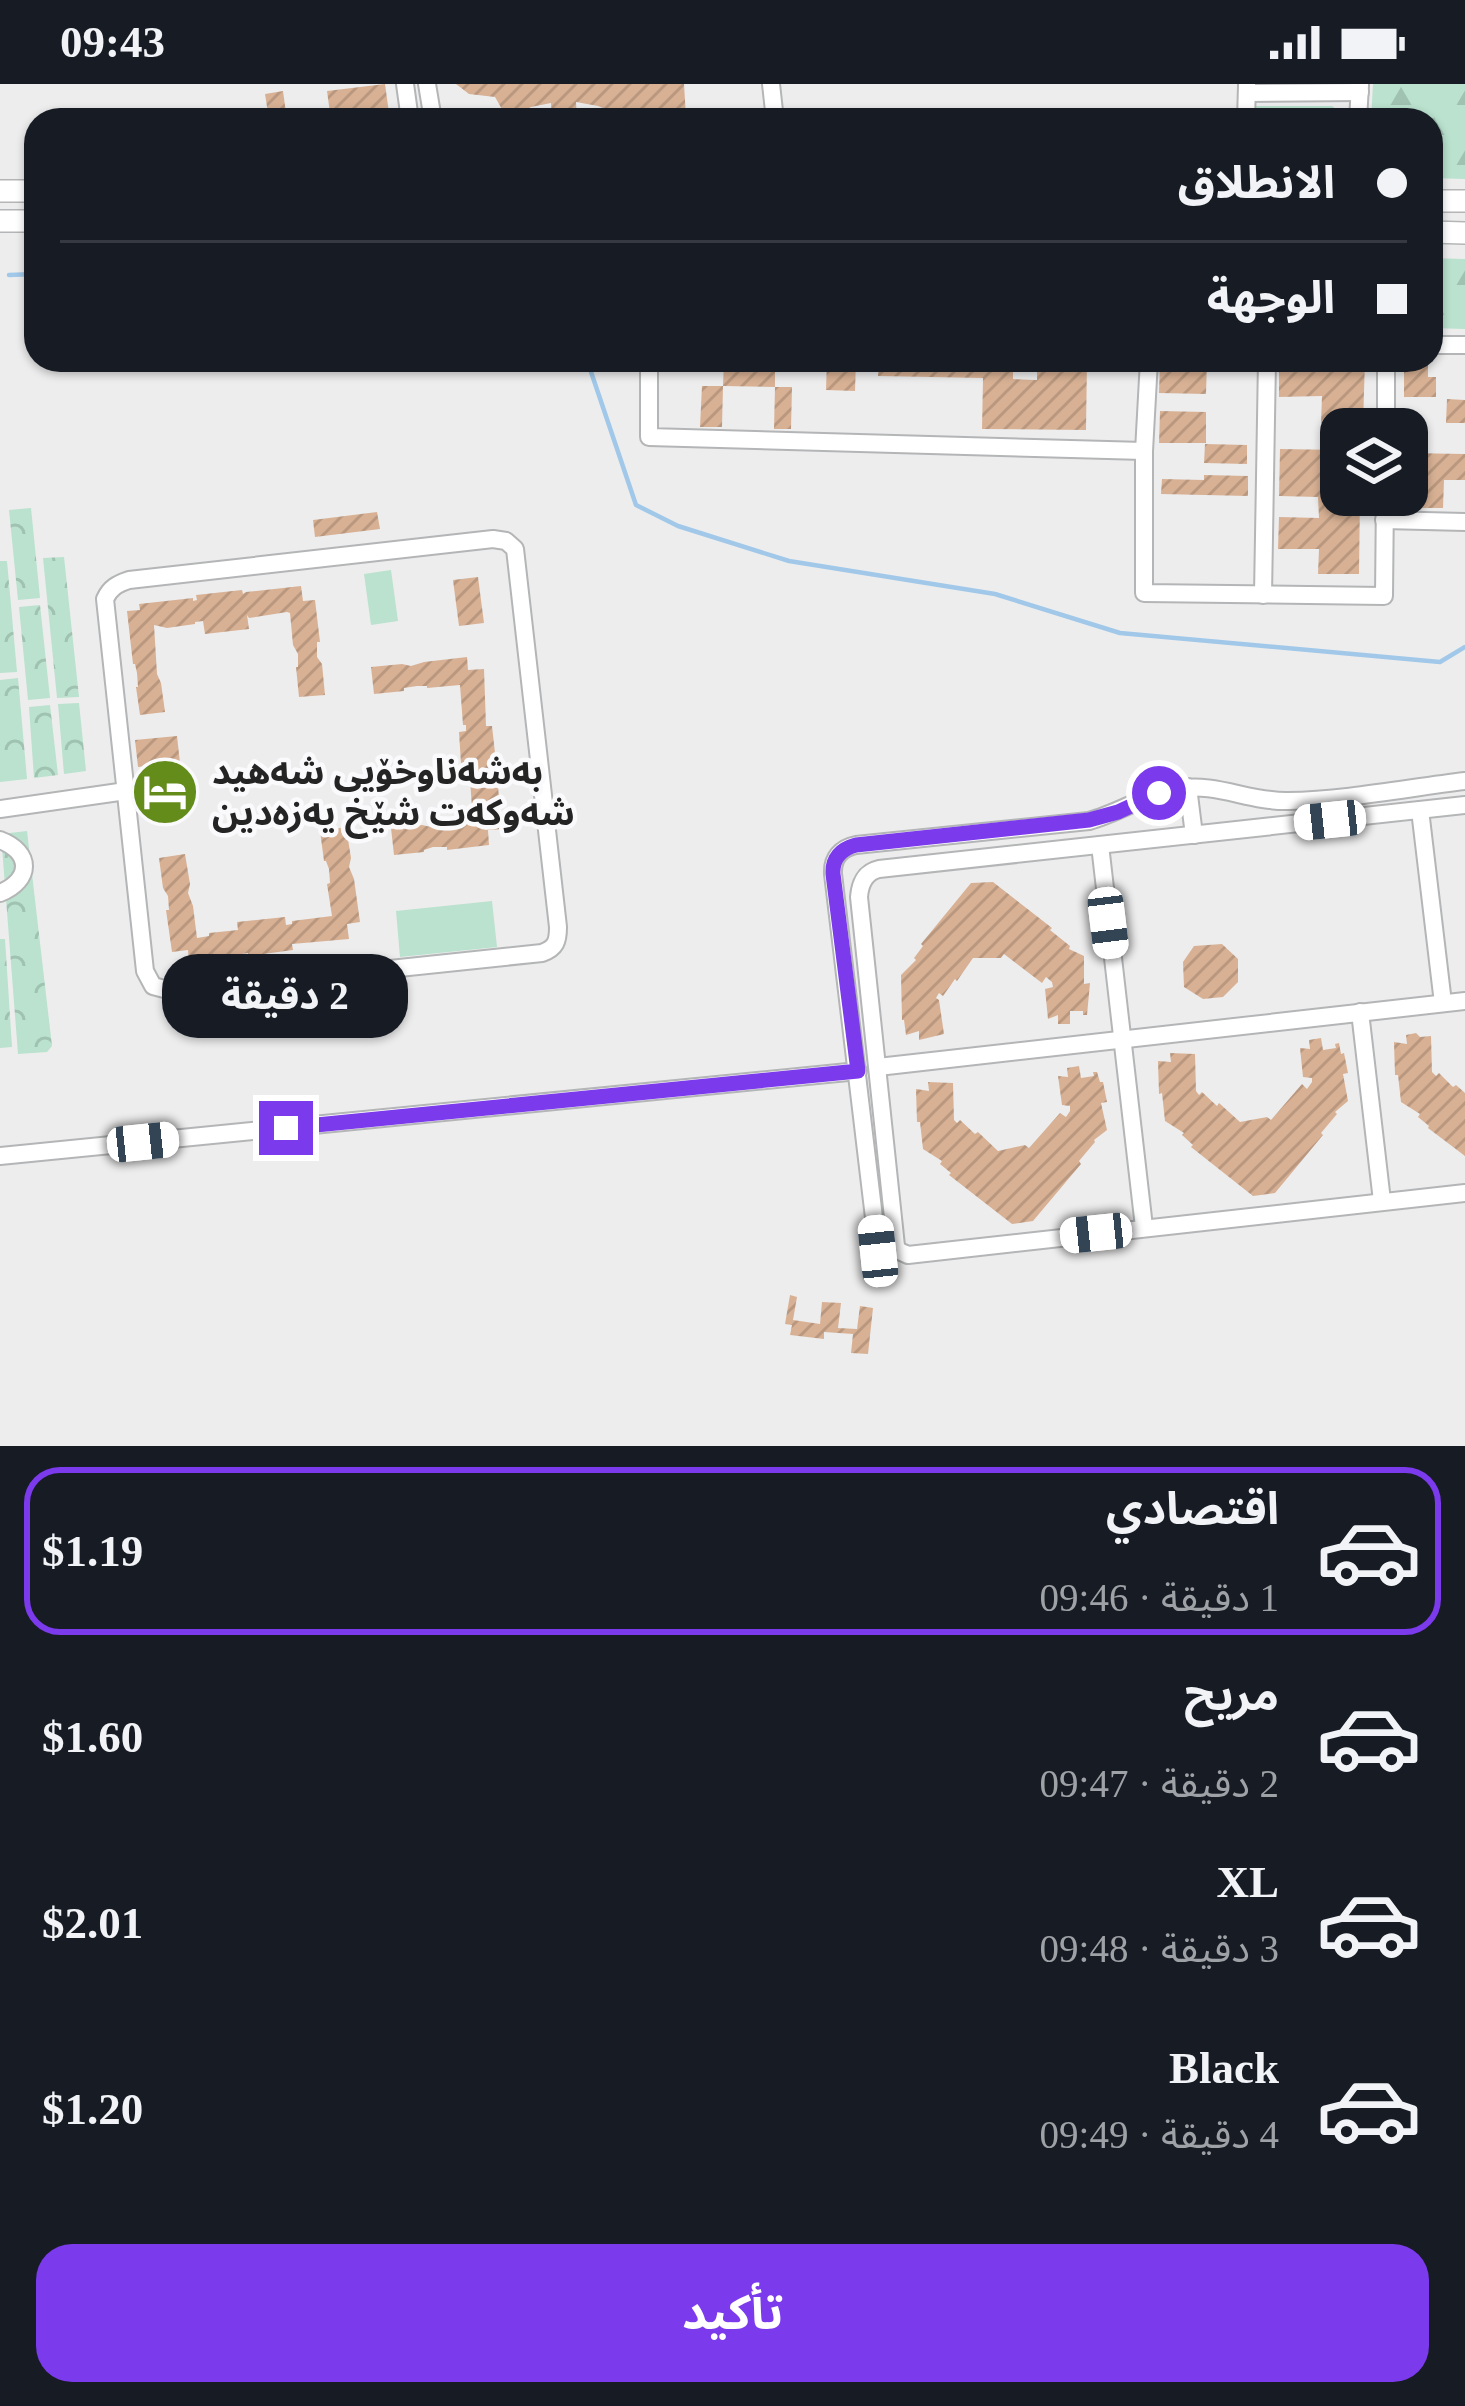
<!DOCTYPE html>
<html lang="ar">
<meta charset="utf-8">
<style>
:root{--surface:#171b24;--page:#20242c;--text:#f1f3f6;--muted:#9ea1a6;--line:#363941;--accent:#7c3aed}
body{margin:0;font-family:"Times New Roman","Noto Sans Arabic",serif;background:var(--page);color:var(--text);direction:rtl;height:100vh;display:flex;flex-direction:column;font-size:45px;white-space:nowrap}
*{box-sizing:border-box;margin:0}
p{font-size:39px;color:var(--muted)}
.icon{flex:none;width:66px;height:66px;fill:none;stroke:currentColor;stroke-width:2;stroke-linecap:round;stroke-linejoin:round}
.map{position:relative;height:1362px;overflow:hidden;direction:ltr}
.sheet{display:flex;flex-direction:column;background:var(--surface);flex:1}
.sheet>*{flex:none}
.guide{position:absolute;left:24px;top:24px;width:1419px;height:264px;border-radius:36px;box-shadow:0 3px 9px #0004;direction:rtl;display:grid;align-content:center;height:264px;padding:0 36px;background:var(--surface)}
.fabs{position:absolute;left:1320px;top:324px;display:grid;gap:24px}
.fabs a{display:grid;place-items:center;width:108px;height:108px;border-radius:24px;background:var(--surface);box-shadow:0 3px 9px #0004;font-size:60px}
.end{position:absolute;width:54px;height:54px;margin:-27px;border:15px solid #7c3aed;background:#fff;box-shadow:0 0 0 6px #fff}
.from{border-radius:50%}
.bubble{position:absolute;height:84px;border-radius:36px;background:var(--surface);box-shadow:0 3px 9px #0004;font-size:39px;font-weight:700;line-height:84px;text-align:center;direction:rtl}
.car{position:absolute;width:36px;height:72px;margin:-36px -18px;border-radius:15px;box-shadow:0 0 9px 3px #0007;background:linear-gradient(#fff 24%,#345 0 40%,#fff 0 76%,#345 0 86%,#fff 0)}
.guide b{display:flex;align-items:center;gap:42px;height:114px;font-size:45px}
.guide b+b{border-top:3px solid var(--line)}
.guide i{width:30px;height:30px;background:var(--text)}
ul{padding:21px 0 0;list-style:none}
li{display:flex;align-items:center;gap:36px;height:168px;margin:0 24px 18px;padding:0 12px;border:6px solid transparent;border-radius:36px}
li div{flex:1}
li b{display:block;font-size:45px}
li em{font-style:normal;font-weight:700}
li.current{border-color:var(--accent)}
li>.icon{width:108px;height:108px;stroke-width:1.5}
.cta{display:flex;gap:24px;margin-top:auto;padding:24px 36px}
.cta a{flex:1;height:138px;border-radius:36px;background:var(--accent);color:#fff;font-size:48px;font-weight:700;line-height:138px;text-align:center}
.status{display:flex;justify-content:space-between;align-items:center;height:84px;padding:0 60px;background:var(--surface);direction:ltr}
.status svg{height:33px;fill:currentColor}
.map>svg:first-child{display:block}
.forest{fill:url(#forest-firs)}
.park{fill:url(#park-crowns)}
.pitch{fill:#bae2ce}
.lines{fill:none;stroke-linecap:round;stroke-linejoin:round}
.stream{stroke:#a1c8e8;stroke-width:4.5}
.building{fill:url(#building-hatch)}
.minor-casing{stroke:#b4b5b6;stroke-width:20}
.major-casing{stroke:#b4b5b6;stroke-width:24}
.minor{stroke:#fff;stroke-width:16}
.major{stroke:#fff;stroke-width:21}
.route{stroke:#7c3aed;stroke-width:15}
.labels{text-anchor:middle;stroke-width:9;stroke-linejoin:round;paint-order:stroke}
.poi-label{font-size:36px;font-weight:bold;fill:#242424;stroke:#fafafc;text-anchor:start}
</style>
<div class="status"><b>09:43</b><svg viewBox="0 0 49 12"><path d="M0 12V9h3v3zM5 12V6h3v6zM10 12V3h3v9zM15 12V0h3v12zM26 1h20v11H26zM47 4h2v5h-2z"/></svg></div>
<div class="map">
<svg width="1465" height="1362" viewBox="0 0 1465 1362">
<defs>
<pattern id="forest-firs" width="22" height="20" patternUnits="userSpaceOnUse" patternTransform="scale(3)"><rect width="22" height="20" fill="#bae2ce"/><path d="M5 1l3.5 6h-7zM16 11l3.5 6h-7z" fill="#a0c2b1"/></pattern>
<pattern id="park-crowns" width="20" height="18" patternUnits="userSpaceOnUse" patternTransform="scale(3)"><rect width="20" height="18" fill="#bae2ce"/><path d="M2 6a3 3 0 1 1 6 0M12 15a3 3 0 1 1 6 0" fill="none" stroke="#a0c2b1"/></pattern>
<pattern id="building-hatch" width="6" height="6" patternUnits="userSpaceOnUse" patternTransform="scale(3)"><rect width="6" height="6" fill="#d8b194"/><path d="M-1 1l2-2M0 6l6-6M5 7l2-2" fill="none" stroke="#b9987f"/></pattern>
</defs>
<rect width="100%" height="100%" fill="#ededee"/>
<g class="forest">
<path d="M 1373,0 L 1465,0 L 1465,95 L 1431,94 L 1431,36 L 1371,36 Z"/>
<path d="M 1256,22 L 1332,22 L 1339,27 L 1339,36 L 1250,36 L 1251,26 Z"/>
<path d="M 1431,174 L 1465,175 L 1465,245 L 1431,244 Z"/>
</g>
<g class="park">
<path d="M 31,424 L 40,514 L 18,516 L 9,426 Z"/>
<path d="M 64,473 L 79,613 L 57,614 L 43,474 Z"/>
<path d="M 0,477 L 7,477 L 17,588 L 0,589 Z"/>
<path d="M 40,521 L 50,614 L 28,616 L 19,523 Z"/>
<path d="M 18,594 L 27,695 L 0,698 L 0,596 Z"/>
<path d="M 79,619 L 86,687 L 64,690 L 58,620 Z"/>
<path d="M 50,621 L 58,691 L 34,694 L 29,623 Z"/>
<path d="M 27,747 L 52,962 L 47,968 L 18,970 L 1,750 Z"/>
<path d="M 0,855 L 5,855 L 12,963 L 0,964 Z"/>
</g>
<g class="pitch">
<path d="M 391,486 L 398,537 L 371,541 L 364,490 Z"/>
<path d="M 492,817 L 497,863 L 400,873 L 396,827 Z"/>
</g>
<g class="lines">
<g class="stream">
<path d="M 9,191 L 36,190"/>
<path d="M 587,276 L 636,421 L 678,442 L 789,477 L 995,510 L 1120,549 L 1440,578 L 1465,563"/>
</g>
</g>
<g class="building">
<path d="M 385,0 L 390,36 L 331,36 L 327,7 Z"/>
<path d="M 456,0 L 684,0 L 686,33 L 632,36 L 598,22 L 576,18 L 577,36 L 552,36 L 551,19 L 531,23 L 507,34 L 495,13 L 469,10 Z"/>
<path d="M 283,7 L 287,36 L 240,36 L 239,33 L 268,29 L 265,10 Z"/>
<path d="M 724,276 L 775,276 L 775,303 L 723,302 Z"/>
<path d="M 827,276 L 856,276 L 855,307 L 826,306 Z"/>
<path d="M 879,276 L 1013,276 L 1013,295 L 1037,296 L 1037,276 L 1087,276 L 1086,346 L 982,345 L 983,294 L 878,292 Z"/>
<path d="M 1160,276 L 1207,276 L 1206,310 L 1159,309 Z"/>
<path d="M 1279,276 L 1365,276 L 1363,340 L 1321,339 L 1322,312 L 1279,313 Z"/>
<path d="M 1404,276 L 1428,276 L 1428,293 L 1436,293 L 1436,313 L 1404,313 Z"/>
<path d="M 702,302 L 723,302 L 722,343 L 700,343 Z"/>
<path d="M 775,303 L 792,303 L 791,345 L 774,345 Z"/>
<path d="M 1447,315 L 1465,316 L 1465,339 L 1446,339 Z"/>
<path d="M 1160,327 L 1206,328 L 1206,359 L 1159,359 Z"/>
<path d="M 1205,360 L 1247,361 L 1247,380 L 1204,379 Z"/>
<path d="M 1280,365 L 1341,366 L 1341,411 L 1360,411 L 1359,490 L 1318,490 L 1319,465 L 1278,465 L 1279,433 L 1319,434 L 1318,413 L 1279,412 Z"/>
<path d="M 1407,369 L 1465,370 L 1465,396 L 1444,396 L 1443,424 L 1397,424 L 1397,411 L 1407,411 Z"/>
<path d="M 1204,391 L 1248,392 L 1248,412 L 1161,410 L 1162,395 L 1204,396 Z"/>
<path d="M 377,428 L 380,445 L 315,453 L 313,436 Z"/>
<path d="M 478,493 L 484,539 L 459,542 L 453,496 Z"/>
<path d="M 301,502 L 303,517 L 315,516 L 320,558 L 317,558 L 317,573 L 322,580 L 325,611 L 299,613 L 296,583 L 298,583 L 298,570 L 293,561 L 290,529 L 287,528 L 249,534 L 247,531 L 249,545 L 205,550 L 203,537 L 195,538 L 195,540 L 167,544 L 154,541 L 157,590 L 161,599 L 165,628 L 140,631 L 136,603 L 138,603 L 137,589 L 135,580 L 133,580 L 127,527 L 140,526 L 139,520 L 193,514 L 193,517 L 197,516 L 196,511 L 242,506 L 243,510 L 246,508 Z"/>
<path d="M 467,573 L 468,586 L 484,585 L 486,642 L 492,642 L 497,687 L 494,687 L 494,692 L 497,692 L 502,745 L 488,746 L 489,761 L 447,766 L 447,763 L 433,763 L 424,766 L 424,768 L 394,771 L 391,744 L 422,741 L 431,743 L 443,739 L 476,736 L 475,724 L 472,724 L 470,695 L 462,695 L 459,648 L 466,647 L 466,641 L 463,641 L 460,601 L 427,604 L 427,602 L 417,602 L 404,604 L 404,607 L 374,610 L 371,583 L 402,580 L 411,582 L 424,578 Z"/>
<path d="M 177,652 L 180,679 L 138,683 L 135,656 Z"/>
<path d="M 346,743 L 351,774 L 349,783 L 354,795 L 360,838 L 347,840 L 349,855 L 292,860 L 293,866 L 248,872 L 248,869 L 242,870 L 242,873 L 189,880 L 188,866 L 172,868 L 166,826 L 169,826 L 168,812 L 163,804 L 159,774 L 185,770 L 190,800 L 188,809 L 193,822 L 197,854 L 209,852 L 209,849 L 238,846 L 237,838 L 285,833 L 286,841 L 292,840 L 292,837 L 332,832 L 327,800 L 330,799 L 329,785 L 326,777 L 324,777 L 320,747 Z"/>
<path d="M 993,798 L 1052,844 L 1050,846 L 1070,862 L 1069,865 L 1084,872 L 1084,900 L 1090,899 L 1087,931 L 1083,931 L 1083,927 L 1070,927 L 1070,940 L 1058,940 L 1058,931 L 1048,935 L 1045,905 L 1053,903 L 1052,898 L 1046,893 L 1042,899 L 1004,870 L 1001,874 L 973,874 L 957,897 L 955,895 L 943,912 L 939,909 L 936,914 L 939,916 L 944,950 L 919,956 L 919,947 L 906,951 L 904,936 L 902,936 L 901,891 L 916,876 L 914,874 L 923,862 L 921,860 L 971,799 Z"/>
<path d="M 1222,860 L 1238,875 L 1238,898 L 1223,913 L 1203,915 L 1184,903 L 1183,878 L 1194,862 Z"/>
<path d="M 1416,949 L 1420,953 L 1431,952 L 1432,988 L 1436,992 L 1439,989 L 1453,1003 L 1456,1001 L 1465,1009 L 1465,1072 L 1428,1044 L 1429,1042 L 1418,1033 L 1420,1030 L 1401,1018 L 1398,991 L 1395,991 L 1394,958 L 1407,960 L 1406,951 Z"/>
<path d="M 1321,954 L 1323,966 L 1336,964 L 1335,960 L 1339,959 L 1341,970 L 1344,969 L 1348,989 L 1343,990 L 1348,1017 L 1335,1028 L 1337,1030 L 1321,1049 L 1323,1051 L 1275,1109 L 1253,1112 L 1191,1063 L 1193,1061 L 1182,1051 L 1184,1049 L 1165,1037 L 1162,1009 L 1159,1010 L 1158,977 L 1171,978 L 1170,969 L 1195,970 L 1196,1007 L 1199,1011 L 1202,1008 L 1217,1022 L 1219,1019 L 1240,1038 L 1267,1033 L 1271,1036 L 1302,1000 L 1307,1005 L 1312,998 L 1312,994 L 1303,993 L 1300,964 L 1310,965 L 1309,956 Z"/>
<path d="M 1079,982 L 1081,994 L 1094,992 L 1093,988 L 1097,988 L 1100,998 L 1103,998 L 1107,1018 L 1101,1019 L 1107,1046 L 1094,1056 L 1095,1058 L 1079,1077 L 1081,1080 L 1033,1137 L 1012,1140 L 949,1091 L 951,1089 L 940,1080 L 942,1077 L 923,1065 L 920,1038 L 917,1038 L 916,1005 L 929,1007 L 928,998 L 953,999 L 954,1036 L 957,1039 L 960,1036 L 975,1050 L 978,1048 L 998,1067 L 1025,1061 L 1029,1064 L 1060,1029 L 1066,1033 L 1070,1027 L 1070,1022 L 1062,1021 L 1058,992 L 1068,993 L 1067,984 Z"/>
<path d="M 790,1211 L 797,1213 L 793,1236 L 820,1240 L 822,1218 L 841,1219 L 838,1244 L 857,1245 L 860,1222 L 873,1224 L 868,1270 L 851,1269 L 853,1250 L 824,1248 L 824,1255 L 790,1251 L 792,1241 L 785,1240 Z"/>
</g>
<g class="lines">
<g class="minor-casing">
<g id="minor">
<path d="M 405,0 L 410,36"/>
<path d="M 427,0 L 433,36"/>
<path d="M 771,0 L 775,36"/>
<path d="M 1247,9 L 1360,8"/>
<path d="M 1246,36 L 1247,1"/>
<path d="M 1358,36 L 1360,1"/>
<path d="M 1431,261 L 1465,261"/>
<path d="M 649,276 L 649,353 L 1144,367"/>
<path d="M 1149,276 L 1144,367 L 1144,509 L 1384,512 L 1385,411"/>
<path d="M 1386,345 L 1386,276"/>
<path d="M 1384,436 L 1465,438"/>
<path d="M 493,455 L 506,457 L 515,465 L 558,843 C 558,857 556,864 542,869 L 190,906 L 172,907 L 153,902 L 145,887 L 105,515 C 110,504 117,500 129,496 Z"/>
<path d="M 1263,511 L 1267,276"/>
<path d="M 1188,703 L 1194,751"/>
<path d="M 1465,721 L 879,785 C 865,788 860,800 859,813 L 896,1162 L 899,1167 L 908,1171 L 1465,1109"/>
<path d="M 0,725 L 126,707"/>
<path d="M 1420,726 L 1443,919"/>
<path d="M 0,756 C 32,768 32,796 0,809"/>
<path d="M 1100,761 L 1144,1143"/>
<path d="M 1360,928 L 1382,1117"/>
<path d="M 878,983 L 1465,917"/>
<path d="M 0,1072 L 858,987"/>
<path d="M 878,1167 L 833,790 C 832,774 841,764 856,761 L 1089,737 C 1119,729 1146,710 1177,705 C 1216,698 1249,718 1288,717 C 1346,716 1407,704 1465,697"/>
</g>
</g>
<g class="major-casing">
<g id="major">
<path d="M 0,107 L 36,107"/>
<path d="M 1431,117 L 1465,117"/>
<path d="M 0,137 L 36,137"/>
<path d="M 1431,148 L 1465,149"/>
</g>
</g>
<use href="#minor" class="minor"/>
<use href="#major" class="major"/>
</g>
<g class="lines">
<path class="route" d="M 286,1044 L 858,987 L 833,790 C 832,774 841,765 856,761 L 1089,736 L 1118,728 L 1159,709"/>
</g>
<defs>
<g id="hotel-disc" transform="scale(3.45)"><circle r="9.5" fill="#648c1a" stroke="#fafafc"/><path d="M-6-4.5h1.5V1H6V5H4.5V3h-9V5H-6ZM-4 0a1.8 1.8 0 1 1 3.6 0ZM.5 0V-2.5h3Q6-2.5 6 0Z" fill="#fff"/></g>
</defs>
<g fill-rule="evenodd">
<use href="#hotel-disc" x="165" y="708"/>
</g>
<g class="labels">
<g class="poi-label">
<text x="212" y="700">بەشەناوخۆیی شەهید<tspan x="212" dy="41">شەوکەت شێخ یەزەدین</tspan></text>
</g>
</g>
</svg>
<div class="fabs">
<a><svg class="icon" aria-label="layers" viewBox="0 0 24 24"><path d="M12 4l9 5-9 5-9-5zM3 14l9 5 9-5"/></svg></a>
</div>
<i class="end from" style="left:1159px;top:709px"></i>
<i class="end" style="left:286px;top:1044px"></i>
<div class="bubble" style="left:162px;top:870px;width:246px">2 دقيقة</div>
<i class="car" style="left:1330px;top:736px;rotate:264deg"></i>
<i class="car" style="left:1108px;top:839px;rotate:173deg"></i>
<i class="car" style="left:143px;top:1058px;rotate:84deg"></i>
<i class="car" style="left:1096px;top:1149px;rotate:264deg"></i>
<i class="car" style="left:878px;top:1167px;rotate:354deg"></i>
<div class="guide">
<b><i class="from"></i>الانطلاق</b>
<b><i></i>الوجهة</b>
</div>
</div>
<section class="sheet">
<ul>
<li class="current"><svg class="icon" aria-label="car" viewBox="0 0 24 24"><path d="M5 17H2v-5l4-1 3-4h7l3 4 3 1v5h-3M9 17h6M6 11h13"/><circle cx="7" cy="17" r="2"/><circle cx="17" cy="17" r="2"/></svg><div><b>اقتصادي</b><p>1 دقيقة · 09:46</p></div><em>$1.19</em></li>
<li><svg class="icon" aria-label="car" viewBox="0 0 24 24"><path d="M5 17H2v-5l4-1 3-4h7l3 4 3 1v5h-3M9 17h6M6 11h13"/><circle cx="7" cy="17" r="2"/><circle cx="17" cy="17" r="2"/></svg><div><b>مريح</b><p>2 دقيقة · 09:47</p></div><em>$1.60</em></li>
<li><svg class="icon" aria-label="car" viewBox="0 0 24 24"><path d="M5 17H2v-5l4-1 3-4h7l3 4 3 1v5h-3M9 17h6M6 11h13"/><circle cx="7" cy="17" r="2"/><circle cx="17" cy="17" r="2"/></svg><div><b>XL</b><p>3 دقيقة · 09:48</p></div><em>$2.01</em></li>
<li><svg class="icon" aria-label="car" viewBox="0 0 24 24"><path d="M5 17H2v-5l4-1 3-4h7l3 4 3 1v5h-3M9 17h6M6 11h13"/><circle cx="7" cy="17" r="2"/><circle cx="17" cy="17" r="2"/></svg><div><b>Black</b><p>4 دقيقة · 09:49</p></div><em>$1.20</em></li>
</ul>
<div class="cta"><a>تأكيد</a></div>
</section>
